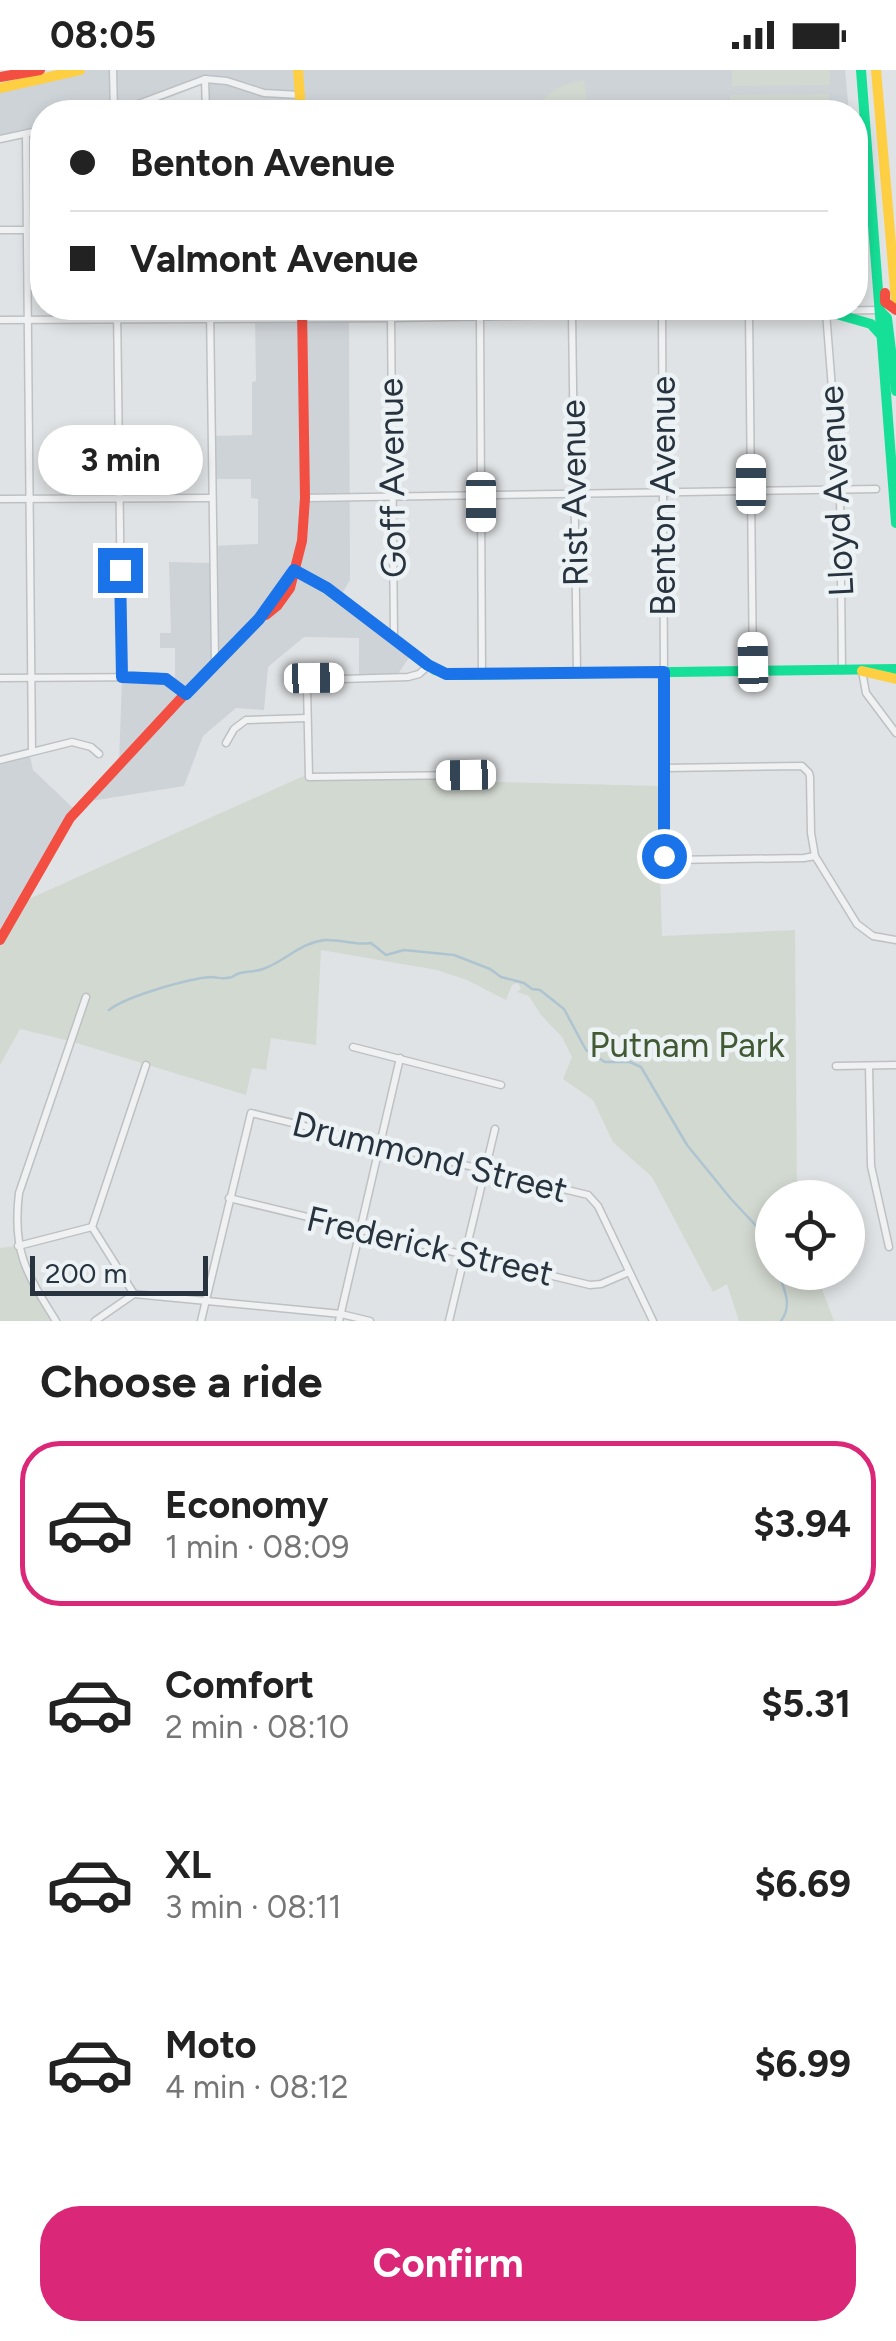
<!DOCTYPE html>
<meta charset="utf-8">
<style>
:root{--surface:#fff;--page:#f6f6f6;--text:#222;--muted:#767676;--line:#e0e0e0;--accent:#db2777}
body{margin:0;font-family:Figtree,sans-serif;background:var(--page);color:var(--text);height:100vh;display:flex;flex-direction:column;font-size:38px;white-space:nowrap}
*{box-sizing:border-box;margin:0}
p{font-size:32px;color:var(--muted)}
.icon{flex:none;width:55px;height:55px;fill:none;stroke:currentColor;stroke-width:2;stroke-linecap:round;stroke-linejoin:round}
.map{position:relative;height:1251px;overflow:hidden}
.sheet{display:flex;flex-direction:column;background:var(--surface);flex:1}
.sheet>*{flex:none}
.hud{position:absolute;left:30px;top:30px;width:838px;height:220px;border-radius:40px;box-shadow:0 5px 15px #0003;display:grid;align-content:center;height:220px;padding:0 40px;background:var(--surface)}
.controls{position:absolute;left:755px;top:1110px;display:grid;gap:20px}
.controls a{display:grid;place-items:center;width:110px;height:110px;border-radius:50%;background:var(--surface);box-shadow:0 5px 15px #0003;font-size:50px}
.scale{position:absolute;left:30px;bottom:25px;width:178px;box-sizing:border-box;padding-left:10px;border:5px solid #27333e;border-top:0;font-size:28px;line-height:35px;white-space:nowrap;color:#27333e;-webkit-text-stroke:8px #edf2f5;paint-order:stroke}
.end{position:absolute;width:45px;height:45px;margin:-22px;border:12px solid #1a73e8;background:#fff;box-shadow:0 0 0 5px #fff}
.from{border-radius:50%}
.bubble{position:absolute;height:70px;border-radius:35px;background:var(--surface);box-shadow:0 5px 15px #0003;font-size:32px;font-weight:700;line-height:70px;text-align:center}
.car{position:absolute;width:30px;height:60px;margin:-30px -15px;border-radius:12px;box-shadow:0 0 8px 2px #0007;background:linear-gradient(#fff 24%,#345 0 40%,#fff 0 76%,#345 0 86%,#fff 0)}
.hud b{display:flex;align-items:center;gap:35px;height:95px;font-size:38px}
.hud b+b{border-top:2px solid var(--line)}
.hud i{width:25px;height:25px;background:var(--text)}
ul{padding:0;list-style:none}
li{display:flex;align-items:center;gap:30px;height:165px;margin:0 20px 15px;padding:0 20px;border:5px solid transparent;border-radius:40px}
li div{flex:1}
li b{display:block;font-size:38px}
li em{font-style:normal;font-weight:700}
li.selected{border-color:var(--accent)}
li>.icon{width:90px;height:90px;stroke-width:1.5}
h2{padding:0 40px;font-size:45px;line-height:120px}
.action{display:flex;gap:20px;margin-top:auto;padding:20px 40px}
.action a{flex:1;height:115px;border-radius:40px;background:var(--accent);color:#fff;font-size:40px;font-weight:700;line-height:115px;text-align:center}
.status{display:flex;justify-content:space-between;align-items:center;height:70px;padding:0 50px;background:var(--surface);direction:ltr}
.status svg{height:28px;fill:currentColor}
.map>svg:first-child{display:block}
.built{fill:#ced3d8}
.green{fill:#d2d9d0}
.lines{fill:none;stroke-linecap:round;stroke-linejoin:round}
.stream{stroke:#aec4d1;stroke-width:2.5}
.street-casing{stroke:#bec1c3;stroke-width:9}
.street{stroke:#eff1f2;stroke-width:6}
.fast{stroke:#16e098;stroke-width:10}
.slow{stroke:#ffcf43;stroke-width:10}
.jam{stroke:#f24e42;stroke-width:10}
.route{stroke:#1a73e8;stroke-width:12}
.labels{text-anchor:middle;stroke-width:9;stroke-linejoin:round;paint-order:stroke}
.street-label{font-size:35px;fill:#27333e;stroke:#edf2f5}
.park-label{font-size:35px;fill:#415a34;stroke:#edf2f5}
</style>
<div class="status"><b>08:05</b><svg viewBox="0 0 49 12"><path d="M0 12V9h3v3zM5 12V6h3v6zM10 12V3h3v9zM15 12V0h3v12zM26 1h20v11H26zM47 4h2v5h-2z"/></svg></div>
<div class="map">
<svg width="896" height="1251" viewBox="0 0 896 1251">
<rect width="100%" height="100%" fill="#e0e3e5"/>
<g class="built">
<path d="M 80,0 L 845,0 L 849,42 L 253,42 L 252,34 L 206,37 L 205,10 L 117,42 L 42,42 L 42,60 L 0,69 L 0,18 Z"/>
<path d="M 302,238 L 434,238 L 434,247 L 349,249 L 350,510 L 343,522 L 354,538 L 412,583 L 396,607 L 359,607 L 359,568 L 304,567 L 268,597 L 264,640 L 236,638 L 203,666 L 184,716 L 85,732 L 119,695 L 122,607 L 157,607 L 175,613 L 175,578 L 160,578 L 160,563 L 171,563 L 169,492 L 212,493 L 212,476 L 258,474 L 258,429 L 251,428 L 251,409 L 211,409 L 211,366 L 252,365 L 252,312 L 256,311 L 255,248 L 302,248 Z"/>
<path d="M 30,686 L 33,700 L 73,738 L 58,760 L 0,859 L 0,694 Z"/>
</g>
<g class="green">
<path d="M 732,0 L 830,0 L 830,15 L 732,16 Z"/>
<path d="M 584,10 L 589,42 L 533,42 C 546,23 561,13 584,10 Z"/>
<path d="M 829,24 L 829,42 L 730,42 L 730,25 Z"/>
<path d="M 306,705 L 307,707 L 466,705 L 497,712 L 660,716 L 660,788 L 664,794 L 660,802 L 662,866 L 795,860 L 797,1127 L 772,1128 L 772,1202 L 816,1203 L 834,1251 L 739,1251 L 727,1214 L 713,1222 L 652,1107 L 613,1072 L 593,1030 L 563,1009 L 572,987 L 562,967 L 541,945 L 529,926 L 517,922 L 521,919 L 518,913 L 512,915 L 506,930 L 467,910 L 437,900 L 321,880 L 316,975 L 271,968 L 266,1000 L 252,998 L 246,1025 L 70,971 L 20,959 L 0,995 L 0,870 L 22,832 Z"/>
<path d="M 18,1176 L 56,1251 L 0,1251 L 0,1178 Z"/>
</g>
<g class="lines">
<g class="stream">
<path d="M 109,940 C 127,926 187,909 211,907 C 216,907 221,909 226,908 C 236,907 231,906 240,903 C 248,901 256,902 263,899 C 286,891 299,873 325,870 C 341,869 355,876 371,873 L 386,885 L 404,880 L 454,885 L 490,899 L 501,907 L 524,913 L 532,919 L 540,920 L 564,939 L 586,980 L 605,992 L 630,992 L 641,997 L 687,1075 L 731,1129 L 761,1161 L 772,1190"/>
<path d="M 778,1202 C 784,1219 793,1235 781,1251"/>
</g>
<g class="street-casing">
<g id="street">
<path d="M 113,0 L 114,42"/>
<path d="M 205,9 L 206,42"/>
<path d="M 117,42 L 205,9 L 227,11 L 264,23 L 300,25"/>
<path d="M 26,64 L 32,681"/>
<path d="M 0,69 L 42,60"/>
<path d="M 0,160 L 42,160"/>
<path d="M 117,238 L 122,607"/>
<path d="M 210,238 L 215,593"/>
<path d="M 749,242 L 753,601"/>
<path d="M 826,242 L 840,421 L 842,600"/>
<path d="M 662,243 L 665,786 L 671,790 L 804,788 L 815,786 L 857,854 L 873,866 L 896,870"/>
<path d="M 572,244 L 577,603"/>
<path d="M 480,247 L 482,605"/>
<path d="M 391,248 L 394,568"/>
<path d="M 0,250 L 391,248 L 879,240"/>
<path d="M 305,428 L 876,419"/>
<path d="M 0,429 L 211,428"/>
<path d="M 429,595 L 419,604 L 408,607 L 308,610 L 307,616 L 309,707 L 466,705 L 480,700"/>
<path d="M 862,601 L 866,623 L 896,663"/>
<path d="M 0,608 L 157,607 L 175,614 L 185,624"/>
<path d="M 226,673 L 234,659 L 246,650 L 307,648"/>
<path d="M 0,690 L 72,672 L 91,677 L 99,684"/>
<path d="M 664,698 L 802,696 L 809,703 L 810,707 L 811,763 L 815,786"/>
<path d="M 353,977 L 501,1015"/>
<path d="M 836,996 L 896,995"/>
<path d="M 869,996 L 871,1096 L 889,1177"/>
<path d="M 229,1128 L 590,1215 L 601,1214 L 629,1202"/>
<path d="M 18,1176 L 92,1157"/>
<path d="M 134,1224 L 92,1157 L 146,995"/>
<path d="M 56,1251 C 26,1203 12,1181 19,1123 L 86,927"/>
<path d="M 95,1251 L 134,1224 L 341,1244 L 370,1251"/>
<path d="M 201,1251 L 251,1043 L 588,1125 L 598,1136 L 653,1251"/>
<path d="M 339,1251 L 400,988"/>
<path d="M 449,1251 L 495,1059"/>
</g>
</g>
<use href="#street" class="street"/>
<g class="fast">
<path d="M 861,0 L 896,453"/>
<path d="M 826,241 L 871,254 L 882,266"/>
<path d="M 880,241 L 887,248 L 896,321"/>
<path d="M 294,500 L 327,519 L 435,600 L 452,605 L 896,599"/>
</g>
<g class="slow">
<path d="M 298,0 L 301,42"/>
<path d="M 876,0 L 896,231"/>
<path d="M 0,18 L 80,0"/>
<path d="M 862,601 L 896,609"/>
</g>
<g class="jam">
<path d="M 0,7 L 40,0"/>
<path d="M 885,223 L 885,232 L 896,240"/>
<path d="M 266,545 L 277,536 L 290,518 L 302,471 L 305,428 L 302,238"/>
<path d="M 0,870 L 70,748 L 185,624 L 259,549 L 294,500"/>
</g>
</g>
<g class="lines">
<path class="route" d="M 120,500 L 122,607 L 166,609 L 186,624 L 259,549 L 294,500 L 327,518 L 428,595 L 446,604 L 664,602 L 664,786"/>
</g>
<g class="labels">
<g class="street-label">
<text transform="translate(392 408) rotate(-91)" y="12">Goff Avenue</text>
<text transform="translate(836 421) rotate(-93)" y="12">Lloyd Avenue</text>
<text transform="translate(574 423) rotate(-91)" y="12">Rist Avenue</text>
<text transform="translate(663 426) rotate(-90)" y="12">Benton Avenue</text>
<text transform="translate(430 1087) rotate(14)" y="12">Drummond Street</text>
<text transform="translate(430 1176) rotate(13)" y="12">Frederick Street</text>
</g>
<g class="park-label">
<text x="687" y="987">Putnam Park</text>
</g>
</g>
</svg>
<div class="controls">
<a><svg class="icon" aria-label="locate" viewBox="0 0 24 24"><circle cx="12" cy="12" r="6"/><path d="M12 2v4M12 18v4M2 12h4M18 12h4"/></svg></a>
</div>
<div class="scale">200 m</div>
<i class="end from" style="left:664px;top:786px"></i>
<i class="end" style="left:120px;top:500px"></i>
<div class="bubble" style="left:38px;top:355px;width:165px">3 min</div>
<i class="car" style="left:751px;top:414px;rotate:0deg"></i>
<i class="car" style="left:481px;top:432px;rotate:180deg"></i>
<i class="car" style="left:753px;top:592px;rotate:359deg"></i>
<i class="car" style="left:314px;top:608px;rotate:89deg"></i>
<i class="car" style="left:466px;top:705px;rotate:269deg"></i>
<div class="hud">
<b><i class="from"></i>Benton Avenue</b>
<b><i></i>Valmont Avenue</b>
</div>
</div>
<section class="sheet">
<h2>Choose a ride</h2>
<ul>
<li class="selected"><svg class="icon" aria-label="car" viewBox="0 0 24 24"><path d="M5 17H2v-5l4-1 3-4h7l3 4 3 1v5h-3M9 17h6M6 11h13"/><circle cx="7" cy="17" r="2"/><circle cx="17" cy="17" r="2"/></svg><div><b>Economy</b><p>1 min · 08:09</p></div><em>$3.94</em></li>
<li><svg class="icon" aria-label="car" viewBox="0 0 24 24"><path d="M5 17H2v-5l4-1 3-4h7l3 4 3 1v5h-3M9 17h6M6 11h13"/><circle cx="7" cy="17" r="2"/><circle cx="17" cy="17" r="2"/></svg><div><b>Comfort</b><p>2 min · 08:10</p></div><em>$5.31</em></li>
<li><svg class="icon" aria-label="car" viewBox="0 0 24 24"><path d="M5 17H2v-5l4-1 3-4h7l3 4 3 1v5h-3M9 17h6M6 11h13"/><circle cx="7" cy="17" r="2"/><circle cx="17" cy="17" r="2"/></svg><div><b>XL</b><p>3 min · 08:11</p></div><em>$6.69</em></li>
<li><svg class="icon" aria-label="car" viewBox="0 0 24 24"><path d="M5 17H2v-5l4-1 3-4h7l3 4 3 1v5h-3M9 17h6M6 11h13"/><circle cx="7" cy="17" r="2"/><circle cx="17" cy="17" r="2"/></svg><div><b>Moto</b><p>4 min · 08:12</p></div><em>$6.99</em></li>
</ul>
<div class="action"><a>Confirm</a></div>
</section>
